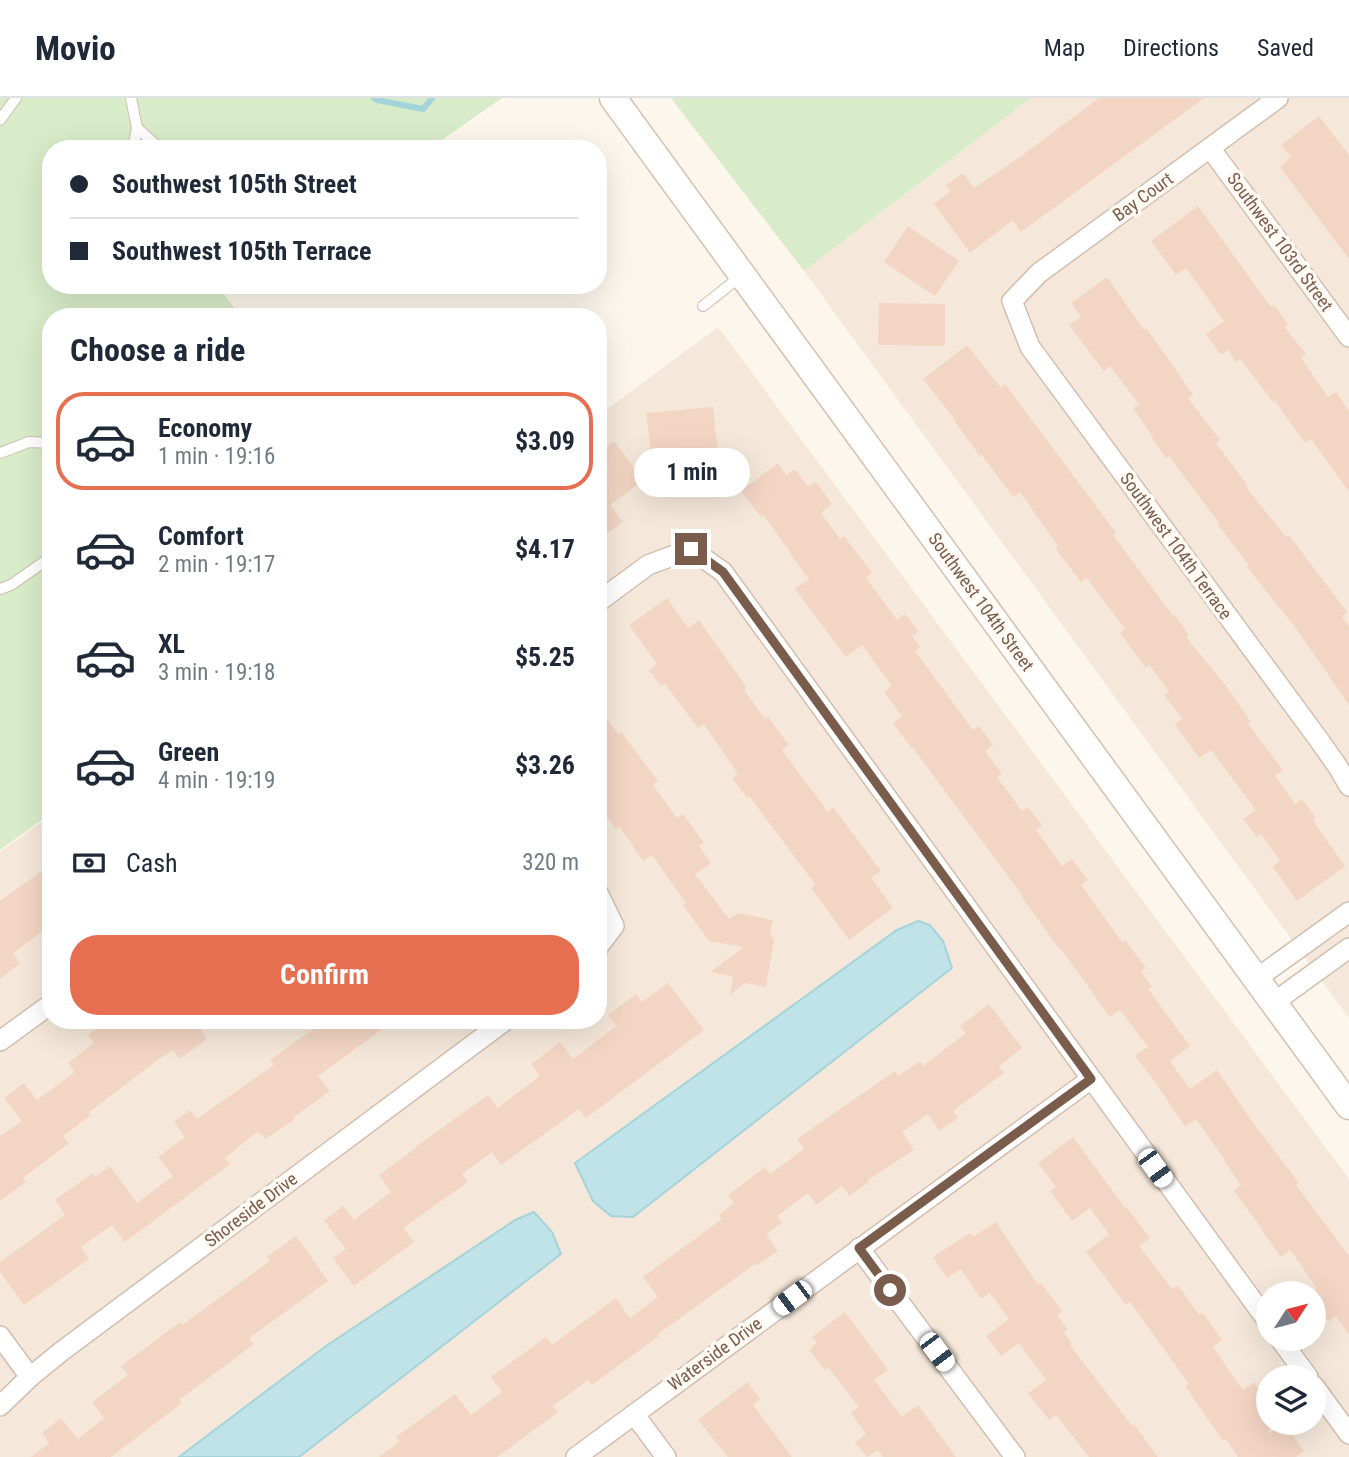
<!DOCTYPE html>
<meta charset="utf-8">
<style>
:root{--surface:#fff;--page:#f2f2f3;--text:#1f2937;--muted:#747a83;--line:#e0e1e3;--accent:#e76f51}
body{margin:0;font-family:"Roboto Condensed",sans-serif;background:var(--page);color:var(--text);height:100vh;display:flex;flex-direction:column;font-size:26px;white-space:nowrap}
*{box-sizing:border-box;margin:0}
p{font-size:23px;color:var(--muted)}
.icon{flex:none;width:38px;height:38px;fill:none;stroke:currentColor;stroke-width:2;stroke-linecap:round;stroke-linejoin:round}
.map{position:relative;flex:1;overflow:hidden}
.drawer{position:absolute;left:42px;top:210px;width:565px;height:721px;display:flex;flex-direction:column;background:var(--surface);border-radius:28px;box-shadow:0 7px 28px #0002}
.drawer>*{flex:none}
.hud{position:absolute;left:42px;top:42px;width:565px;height:154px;border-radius:28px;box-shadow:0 7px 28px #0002;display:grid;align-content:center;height:154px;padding:0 28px;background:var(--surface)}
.needle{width:46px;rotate:54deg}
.controls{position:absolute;left:1256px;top:1183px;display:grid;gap:14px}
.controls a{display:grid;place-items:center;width:70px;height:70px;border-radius:50%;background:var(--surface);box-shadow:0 7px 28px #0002;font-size:35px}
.end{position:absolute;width:32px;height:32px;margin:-16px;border:9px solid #7a5c4d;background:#fff;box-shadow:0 0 0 4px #fff}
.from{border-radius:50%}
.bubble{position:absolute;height:49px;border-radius:24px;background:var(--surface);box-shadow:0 7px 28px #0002;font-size:23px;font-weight:700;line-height:49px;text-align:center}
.car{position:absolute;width:21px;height:42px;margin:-21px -10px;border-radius:9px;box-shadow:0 0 5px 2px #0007;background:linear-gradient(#fff 24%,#345 0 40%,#fff 0 76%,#345 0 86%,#fff 0)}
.hud b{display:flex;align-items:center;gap:24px;height:66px;font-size:26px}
.hud b+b{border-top:2px solid var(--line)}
.hud i{width:18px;height:18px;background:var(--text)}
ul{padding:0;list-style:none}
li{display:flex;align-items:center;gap:21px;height:98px;margin:0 14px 10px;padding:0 14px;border:4px solid transparent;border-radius:28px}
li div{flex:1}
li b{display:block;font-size:26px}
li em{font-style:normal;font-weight:700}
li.on{border-color:var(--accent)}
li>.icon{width:63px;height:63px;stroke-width:1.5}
h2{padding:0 28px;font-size:32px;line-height:84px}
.pay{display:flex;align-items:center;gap:18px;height:77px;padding:0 28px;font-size:26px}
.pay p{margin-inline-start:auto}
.cta{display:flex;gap:14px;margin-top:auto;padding:14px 28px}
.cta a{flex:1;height:80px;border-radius:28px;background:var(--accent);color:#fff;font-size:28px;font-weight:700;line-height:80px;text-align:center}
header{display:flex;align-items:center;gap:42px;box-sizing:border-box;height:98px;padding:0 35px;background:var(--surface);border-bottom:2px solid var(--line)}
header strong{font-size:33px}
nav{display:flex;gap:38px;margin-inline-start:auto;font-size:24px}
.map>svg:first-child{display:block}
.residential{fill:#f5e8da;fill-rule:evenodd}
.green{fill:#d8ecc9}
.water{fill:#bfe3e8;stroke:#a5d3da;stroke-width:2}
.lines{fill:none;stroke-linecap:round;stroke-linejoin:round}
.stream{stroke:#a5d3da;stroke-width:6}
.building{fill:#f3d5c3}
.lane-casing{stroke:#d1beb0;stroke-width:12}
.street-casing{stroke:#d1beb0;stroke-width:22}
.secondary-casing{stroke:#d6c0b0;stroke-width:29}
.lane{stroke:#fff;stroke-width:10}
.street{stroke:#fff;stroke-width:19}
.secondary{stroke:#fff;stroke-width:26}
.route{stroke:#7a5c4d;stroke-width:9}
.labels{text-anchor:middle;stroke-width:7;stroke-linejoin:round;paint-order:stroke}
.street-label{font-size:18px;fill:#7a5c4d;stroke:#fffaf3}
</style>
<header>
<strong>Movio</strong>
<nav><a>Map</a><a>Directions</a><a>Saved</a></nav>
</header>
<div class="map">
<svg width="1349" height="1359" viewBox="0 0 1349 1359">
<rect width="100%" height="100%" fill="#fdf6ec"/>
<g class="residential">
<path d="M 1031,0 L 1349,0 L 1349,920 L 804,173 Z"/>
<path d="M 718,229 L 1349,1081 L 1349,1359 L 0,1359 L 0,754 L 51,717 L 51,922 L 598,922 L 599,317 ZM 1269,1195 L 1314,1195 L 1314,1241 L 1269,1241 ZM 1269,1279 L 1314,1279 L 1314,1325 L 1269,1325 Z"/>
</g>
<g class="green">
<path d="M 0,0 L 502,0 L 429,51 L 51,51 L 51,187 L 217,187 L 241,219 L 51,219 L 51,715 L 0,752 Z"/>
<path d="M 671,0 L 1031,0 L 804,173 Z"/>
</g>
<g class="water">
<path d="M 918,823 L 930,827 L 943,843 L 952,870 L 633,1119 L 611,1118 L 593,1103 L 575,1065 L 897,832 Z"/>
<path d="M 534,1114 L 552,1134 L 561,1156 L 299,1359 L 179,1359 L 326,1248 L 515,1122 Z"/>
</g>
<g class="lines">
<path class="stream" d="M 374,0 L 377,2 L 423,11 L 432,0"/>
</g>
<g class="building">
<path d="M 1099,0 L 1204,0 L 1021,134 L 1013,122 L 970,155 L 934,106 L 951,93 L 946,87 L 963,75 L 974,90 L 1020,59 Z"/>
<path d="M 1319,18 L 1349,57 L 1349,161 L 1280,69 L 1291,59 L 1281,47 Z"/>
<path d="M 1198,108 L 1271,209 L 1274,207 L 1288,226 L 1284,228 L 1306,256 L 1301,260 L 1328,299 L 1336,294 L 1349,313 L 1349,394 L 1311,341 L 1305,345 L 1275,303 L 1273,304 L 1240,261 L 1236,264 L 1228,252 L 1221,257 L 1206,236 L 1224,223 L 1186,170 L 1176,177 L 1151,143 Z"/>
<path d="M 908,128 L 959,163 L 935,198 L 884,164 Z"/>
<path d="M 1107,179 L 1144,232 L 1146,230 L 1162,252 L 1193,297 L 1188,300 L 1220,342 L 1216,345 L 1248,388 L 1246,389 L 1286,439 L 1289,437 L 1347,514 L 1342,518 L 1349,529 L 1349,607 L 1295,529 L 1247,469 L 1249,467 L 1217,426 L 1219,425 L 1169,358 L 1166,360 L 1152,340 L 1153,339 L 1133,310 L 1139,306 L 1110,268 L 1104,273 L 1069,227 L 1081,219 L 1071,205 Z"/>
<path d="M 879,205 L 945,206 L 945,248 L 878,247 Z"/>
<path d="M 967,247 L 1001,290 L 1005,286 L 1116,435 L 1113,437 L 1173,518 L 1175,517 L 1189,537 L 1186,539 L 1227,589 L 1251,624 L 1248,626 L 1283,672 L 1275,678 L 1295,706 L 1302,701 L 1316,720 L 1313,723 L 1345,768 L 1297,803 L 1273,769 L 1280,763 L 1261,736 L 1257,739 L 1243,721 L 1256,712 L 1211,652 L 1199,660 L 1175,626 L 1183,621 L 1164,597 L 1169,593 L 1149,567 L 1145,569 L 1120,535 L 1125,531 L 1086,479 L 1081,484 L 1055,450 L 1058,448 L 1020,394 L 1013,399 L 981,356 L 980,358 L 955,324 L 956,323 L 923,281 Z"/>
<path d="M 713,309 L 719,367 L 693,370 L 692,365 L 653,369 L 646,315 Z"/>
<path d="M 614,343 L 643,382 L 610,407 L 623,424 L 598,442 L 598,355 Z"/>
<path d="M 778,365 L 786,377 L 795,371 L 808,389 L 816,384 L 832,406 L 821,415 L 840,441 L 844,438 L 872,475 L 866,480 L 897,522 L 905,516 L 919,534 L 912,538 L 920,549 L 915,553 L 973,632 L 979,628 L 993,647 L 985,653 L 1002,676 L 997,679 L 1022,713 L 1028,709 L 1042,727 L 1036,732 L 1062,768 L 1072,761 L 1088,782 L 1081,787 L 1122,844 L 1125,842 L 1146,870 L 1141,874 L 1152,889 L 1148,891 L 1190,948 L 1170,963 L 1190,991 L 1217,972 L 1260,1035 L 1261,1035 L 1299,1085 L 1296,1087 L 1349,1158 L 1349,1237 L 1336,1218 L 1328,1223 L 1314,1204 L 1314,1195 L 1310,1195 L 1317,1190 L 1290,1152 L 1281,1159 L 1261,1131 L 1262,1131 L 1234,1093 L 1241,1087 L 1224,1063 L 1225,1062 L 1196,1021 L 1185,1029 L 1156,985 L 1135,958 L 1148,949 L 1120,912 L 1110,919 L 1061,851 L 1060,852 L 1021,798 L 1022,797 L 913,650 L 912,651 L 893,625 L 902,618 L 884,594 L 892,588 L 862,547 L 846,559 L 795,491 L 809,481 L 790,456 L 791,455 L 763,417 L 761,419 L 741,393 Z"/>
<path d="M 667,500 L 688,530 L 699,522 L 747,590 L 744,592 L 765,621 L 768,619 L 789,647 L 782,652 L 828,714 L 833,709 L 881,773 L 871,780 L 893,810 L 849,842 L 811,790 L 815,786 L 749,698 L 747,700 L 732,680 L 738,676 L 704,626 L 698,630 L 665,586 L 661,588 L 649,572 L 657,566 L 629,527 Z"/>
<path d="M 598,609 L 618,636 L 621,634 L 658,683 L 653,687 L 677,720 L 683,716 L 704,745 L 699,748 L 711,765 L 695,776 L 729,821 L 738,815 L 773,822 L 770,836 L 774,842 L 766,889 L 745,885 L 730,897 L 733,878 L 710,874 L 744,849 L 709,843 L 683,807 L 686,805 L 652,757 L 643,763 L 619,728 L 616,731 L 598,708 L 598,698 L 607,691 L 598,680 Z"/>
<path d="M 43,772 L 51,781 L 51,827 L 13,855 L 20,865 L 0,881 L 0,803 Z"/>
<path d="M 668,885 L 704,932 L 586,1020 L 579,1011 L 501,1067 L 492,1054 L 462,1076 L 468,1084 L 403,1130 L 414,1144 L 354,1188 L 333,1160 L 346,1151 L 324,1123 L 343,1108 L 354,1122 L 391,1094 L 379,1077 L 416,1050 L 415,1049 L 488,997 L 497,1010 L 540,978 L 531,966 L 560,944 L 573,961 L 616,928 L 608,917 L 636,896 L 642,904 Z"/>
<path d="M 989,906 L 1022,950 L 999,968 L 1004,975 L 953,1013 L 958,1020 L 939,1033 L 928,1016 L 902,1034 L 914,1052 L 868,1082 L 869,1084 L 849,1098 L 842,1088 L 816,1107 L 808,1095 L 777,1118 L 782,1125 L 766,1136 L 778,1153 L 756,1168 L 755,1166 L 658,1236 L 659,1238 L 592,1287 L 588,1282 L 553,1308 L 558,1314 L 497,1359 L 379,1359 L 399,1344 L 396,1339 L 455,1296 L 471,1317 L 502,1294 L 491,1279 L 546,1239 L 552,1247 L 616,1200 L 630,1220 L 658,1199 L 643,1179 L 722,1121 L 719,1117 L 734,1105 L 728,1097 L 765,1069 L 770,1076 L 804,1051 L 797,1041 L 895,973 L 898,978 L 920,963 L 923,968 L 966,935 L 960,928 Z"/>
<path d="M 108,922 L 215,922 L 201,932 L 207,941 L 180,961 L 173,952 L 163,959 L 163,958 L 89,1014 L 91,1017 L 63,1038 L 69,1045 L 23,1080 L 26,1084 L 0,1103 L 0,1038 L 22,1023 L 4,1000 L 24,985 L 37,1002 L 75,974 L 68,965 L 94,945 L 88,937 Z"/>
<path d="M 326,922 L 395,922 L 318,978 L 330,993 L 294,1019 L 295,1021 L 265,1041 L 261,1035 L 259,1036 L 257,1034 L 225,1060 L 230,1066 L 125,1144 L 112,1127 L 81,1149 L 89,1161 L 24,1207 L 0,1174 L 0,1164 L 65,1117 L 55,1102 L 93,1075 L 95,1079 L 110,1068 L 137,1105 L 173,1078 L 158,1059 L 185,1039 L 174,1024 L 190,1012 L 197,1021 L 274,967 L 270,962 Z"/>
<path d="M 1073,1039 L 1126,1111 L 1127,1110 L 1150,1140 L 1139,1148 L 1172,1191 L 1178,1187 L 1199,1217 L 1203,1215 L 1222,1242 L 1213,1249 L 1243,1292 L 1254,1285 L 1269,1306 L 1269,1336 L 1284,1325 L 1304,1353 L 1296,1359 L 1238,1359 L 1226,1341 L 1223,1343 L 1185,1288 L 1189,1286 L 1130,1204 L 1126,1207 L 1086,1154 L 1109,1136 L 1090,1110 L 1072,1123 L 1050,1093 L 1056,1089 L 1038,1065 Z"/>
<path d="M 996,1124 L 1038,1187 L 1041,1185 L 1062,1213 L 1057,1217 L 1068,1232 L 1064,1234 L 1072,1246 L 1070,1247 L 1132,1328 L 1134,1326 L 1158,1359 L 1089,1359 L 1056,1317 L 1049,1322 L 1028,1295 L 1046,1282 L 1019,1245 L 1001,1258 L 986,1238 L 1009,1221 L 990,1195 L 981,1201 L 961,1171 L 947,1180 L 933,1159 L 970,1135 L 973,1139 Z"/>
<path d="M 296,1138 L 328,1183 L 249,1240 L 254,1246 L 179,1302 L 182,1305 L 111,1359 L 31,1359 L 49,1345 L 42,1335 L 61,1320 L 78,1341 L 104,1320 L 92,1304 L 128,1277 L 121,1268 L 180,1224 L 182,1227 L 270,1163 L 267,1159 Z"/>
<path d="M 845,1214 L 888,1272 L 874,1282 L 902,1319 L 918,1307 L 956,1359 L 883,1359 L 878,1352 L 867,1359 L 855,1344 L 866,1336 L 851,1315 L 859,1309 L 828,1269 L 825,1272 L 809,1252 L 817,1245 L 812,1239 Z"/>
<path d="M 747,1284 L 760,1301 L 753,1307 L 792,1359 L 728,1359 L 698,1322 Z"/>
</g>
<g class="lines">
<g class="lane-casing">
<g id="lane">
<path d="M 131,0 L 137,30 L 133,51"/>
<path d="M 0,22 L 16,0"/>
<path d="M 137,30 L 157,48 L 158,51"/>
<path d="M 703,208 L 741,178"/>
<path d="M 0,355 L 29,344 L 51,345"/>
<path d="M 0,491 L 11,487 L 51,459"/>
</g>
</g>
<g class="street-casing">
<g id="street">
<path d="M 1278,0 L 1039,175 L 1012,203 L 1030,249 L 1319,642 L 1338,669 L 1349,688"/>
<path d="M 1210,50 L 1349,239"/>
<path d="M 598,504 L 648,467 L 691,451 L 723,474 L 1269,1225"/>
<path d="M 598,795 L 614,828 L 598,849"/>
<path d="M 1256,881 L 1349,814"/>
<path d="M 1273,905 L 1349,850"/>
<path d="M 0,943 L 51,906"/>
<path d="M 859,1150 L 1015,1359"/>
<path d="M 0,1238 L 30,1279"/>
<path d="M 1280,1241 L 1308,1279"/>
<path d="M 1314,1288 L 1349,1336"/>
<path d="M 0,1308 L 30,1279 L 62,1253 L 506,922"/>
<path d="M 634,1316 L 666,1359"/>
<path d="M 576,1359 L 1091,981"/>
</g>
</g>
<g class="secondary-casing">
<path id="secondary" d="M 613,0 L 1349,1008"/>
</g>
<use href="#lane" class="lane"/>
<use href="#street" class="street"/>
<use href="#secondary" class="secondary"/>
</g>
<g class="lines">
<path class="route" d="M 691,451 L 723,474 L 1091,981 L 859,1150 L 890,1192"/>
</g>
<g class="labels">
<g class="street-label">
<text transform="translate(1143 99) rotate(-36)" y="6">Bay Court</text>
<text transform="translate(1280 144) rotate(54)" y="6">Southwest 103rd Street</text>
<text transform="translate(1176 448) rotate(54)" y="6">Southwest 104th Terrace</text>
<text transform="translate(981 504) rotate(54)" y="6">Southwest 104th Street</text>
<text transform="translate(251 1112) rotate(-37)" y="6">Shoreside Drive</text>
<text transform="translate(715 1256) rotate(-36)" y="6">Waterside Drive</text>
</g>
</g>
</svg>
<div class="controls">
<a><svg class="needle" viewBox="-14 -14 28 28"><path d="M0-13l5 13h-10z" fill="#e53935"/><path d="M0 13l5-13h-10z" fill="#747a83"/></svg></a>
<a><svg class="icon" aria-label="layers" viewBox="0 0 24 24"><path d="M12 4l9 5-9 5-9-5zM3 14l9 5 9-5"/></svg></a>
</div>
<i class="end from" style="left:890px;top:1192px"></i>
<i class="end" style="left:691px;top:451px"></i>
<div class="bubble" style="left:634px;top:350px;width:116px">1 min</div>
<i class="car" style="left:1155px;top:1070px;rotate:144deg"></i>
<i class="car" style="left:792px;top:1200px;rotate:233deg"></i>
<i class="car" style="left:937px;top:1254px;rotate:143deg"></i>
<div class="hud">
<b><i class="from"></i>Southwest 105th Street</b>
<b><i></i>Southwest 105th Terrace</b>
</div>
<section class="drawer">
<h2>Choose a ride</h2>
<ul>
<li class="on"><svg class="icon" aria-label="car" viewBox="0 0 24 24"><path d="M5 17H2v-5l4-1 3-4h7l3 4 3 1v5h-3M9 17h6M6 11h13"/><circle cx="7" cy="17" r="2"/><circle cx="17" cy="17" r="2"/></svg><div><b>Economy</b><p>1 min · 19:16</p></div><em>$3.09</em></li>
<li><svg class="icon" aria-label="car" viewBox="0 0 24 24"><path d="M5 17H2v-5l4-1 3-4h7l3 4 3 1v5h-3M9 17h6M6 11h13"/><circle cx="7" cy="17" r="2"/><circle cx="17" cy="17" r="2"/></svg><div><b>Comfort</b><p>2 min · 19:17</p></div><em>$4.17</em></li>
<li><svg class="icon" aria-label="car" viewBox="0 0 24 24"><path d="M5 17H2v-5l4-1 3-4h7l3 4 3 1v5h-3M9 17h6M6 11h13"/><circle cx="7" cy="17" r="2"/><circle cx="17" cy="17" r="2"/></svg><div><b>XL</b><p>3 min · 19:18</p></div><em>$5.25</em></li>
<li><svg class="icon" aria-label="car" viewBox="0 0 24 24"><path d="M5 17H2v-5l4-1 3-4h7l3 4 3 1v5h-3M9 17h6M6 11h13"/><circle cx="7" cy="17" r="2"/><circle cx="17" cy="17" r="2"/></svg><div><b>Green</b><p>4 min · 19:19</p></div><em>$3.26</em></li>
</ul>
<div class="pay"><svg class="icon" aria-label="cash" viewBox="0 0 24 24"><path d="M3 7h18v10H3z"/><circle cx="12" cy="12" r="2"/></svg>Cash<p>320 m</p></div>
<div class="cta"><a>Confirm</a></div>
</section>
</div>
